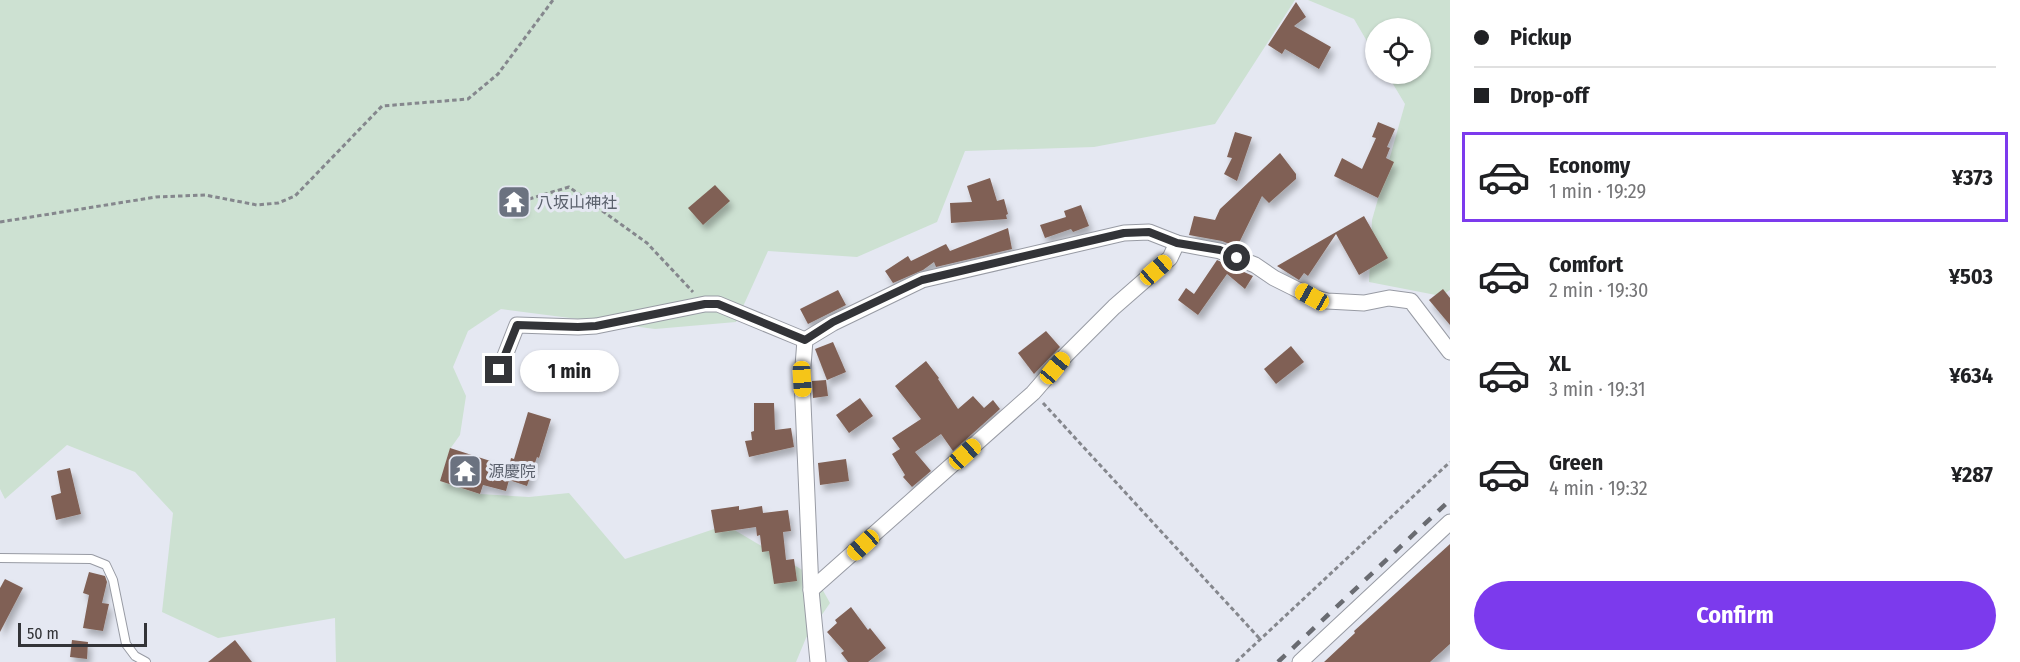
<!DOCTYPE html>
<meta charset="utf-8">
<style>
:root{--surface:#fff;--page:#f2f2f2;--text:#202124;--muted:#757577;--line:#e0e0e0;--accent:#7c3aed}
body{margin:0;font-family:"Fira Sans Condensed","Noto Sans JP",sans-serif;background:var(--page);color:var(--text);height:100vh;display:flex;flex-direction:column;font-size:22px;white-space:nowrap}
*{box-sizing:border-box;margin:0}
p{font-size:20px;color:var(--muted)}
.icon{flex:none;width:33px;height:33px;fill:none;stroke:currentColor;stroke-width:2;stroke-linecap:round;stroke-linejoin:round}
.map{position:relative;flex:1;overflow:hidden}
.sheet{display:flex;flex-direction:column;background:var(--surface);width:570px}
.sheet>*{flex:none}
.top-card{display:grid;align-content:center;height:132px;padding:0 24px;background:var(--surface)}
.controls{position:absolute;left:1365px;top:18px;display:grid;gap:12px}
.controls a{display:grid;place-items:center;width:66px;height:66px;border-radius:50%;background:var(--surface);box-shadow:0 2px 4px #0004;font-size:30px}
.scale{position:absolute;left:18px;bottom:15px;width:129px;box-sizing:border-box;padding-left:6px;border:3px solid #333438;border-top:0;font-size:16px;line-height:21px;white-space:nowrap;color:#333438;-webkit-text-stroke:4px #e5e8f2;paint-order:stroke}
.end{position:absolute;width:27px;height:27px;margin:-14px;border:8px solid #333438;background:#fff;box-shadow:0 0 0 3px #fff}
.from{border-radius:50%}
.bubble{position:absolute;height:42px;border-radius:21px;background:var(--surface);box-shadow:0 2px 4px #0004;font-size:20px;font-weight:700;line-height:42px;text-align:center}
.car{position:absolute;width:18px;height:36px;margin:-18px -9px;border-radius:8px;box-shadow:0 0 4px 2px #0007;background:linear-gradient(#f5c518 24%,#345 0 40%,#f5c518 0 76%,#345 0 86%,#f5c518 0)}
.top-card b{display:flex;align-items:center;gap:21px;height:57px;font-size:22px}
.top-card b+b{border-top:2px solid var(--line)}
.top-card i{width:15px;height:15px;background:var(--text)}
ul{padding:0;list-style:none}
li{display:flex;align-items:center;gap:18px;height:90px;margin:0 12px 9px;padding:0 12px;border:3px solid transparent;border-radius:0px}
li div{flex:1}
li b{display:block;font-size:22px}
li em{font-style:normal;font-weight:700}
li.active{border-color:var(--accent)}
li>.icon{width:54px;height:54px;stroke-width:1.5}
.button{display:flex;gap:12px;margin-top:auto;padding:12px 24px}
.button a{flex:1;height:69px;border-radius:36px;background:var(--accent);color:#fff;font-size:24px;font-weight:700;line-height:69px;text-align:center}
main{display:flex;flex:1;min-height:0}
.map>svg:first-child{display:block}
.green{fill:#cde1d2}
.building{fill:#806155;filter:url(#shadow)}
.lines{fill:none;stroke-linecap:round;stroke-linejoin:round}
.service-casing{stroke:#989ba4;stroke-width:10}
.minor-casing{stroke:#989ba4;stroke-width:17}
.path{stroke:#85878d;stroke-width:3;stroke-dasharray:4.5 3;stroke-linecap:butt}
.service{stroke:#fff;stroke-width:8}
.minor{stroke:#fff;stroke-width:15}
.rail{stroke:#696b71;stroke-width:4.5;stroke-dasharray:10 10;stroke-linecap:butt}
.route{stroke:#333438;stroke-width:8}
.labels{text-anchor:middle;stroke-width:6;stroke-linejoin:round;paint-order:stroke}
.worship-label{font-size:16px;fill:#5b616d;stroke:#e5e8f2;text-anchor:start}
</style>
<main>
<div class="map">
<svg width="1450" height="662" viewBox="0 0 1450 662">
<defs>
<filter id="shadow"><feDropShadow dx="3.5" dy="6" stdDeviation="3" flood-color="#0004"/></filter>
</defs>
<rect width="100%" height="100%" fill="#e5e8f2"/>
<g class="green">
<path d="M 0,0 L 1295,0 L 1215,124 L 1094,147 L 965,151 L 937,222 L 857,257 L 768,251 L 736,322 L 655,329 L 501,309 L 468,331 L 453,367 L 466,396 L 460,435 L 450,449 L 440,481 L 480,494 L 529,497 L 569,493 L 625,559 L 726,525 L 816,578 L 830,603 L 806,638 L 796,662 L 336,662 L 335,618 L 218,638 L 162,612 L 173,513 L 135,472 L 67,445 L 5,499 L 0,489 Z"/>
<path d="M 1308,0 L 1450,0 L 1450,290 L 1441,296 L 1369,282 L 1372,220 L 1405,104 L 1387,74 L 1420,74 L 1420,28 L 1376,28 L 1375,55 L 1354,19 Z"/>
</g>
<g class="building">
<path d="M 1296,2 L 1306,17 L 1294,26 L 1331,47 L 1319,69 L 1285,49 L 1282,54 L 1268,45 Z"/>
<path d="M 1378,122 L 1395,129 L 1387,147 L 1390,148 L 1386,158 L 1394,162 L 1378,198 L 1334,176 L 1342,158 L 1362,169 L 1376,138 L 1372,137 Z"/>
<path d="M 1235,132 L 1252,137 L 1237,181 L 1224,174 L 1232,158 L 1227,157 Z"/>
<path d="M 1280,153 L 1296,174 L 1296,179 L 1269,203 L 1262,196 L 1237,247 L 1222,241 L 1189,235 L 1194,216 L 1215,220 L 1220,209 Z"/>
<path d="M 990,178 L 997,201 L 1004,199 L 1008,214 L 1006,215 L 1007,219 L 951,223 L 950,203 L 972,202 L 967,186 Z"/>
<path d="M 715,185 L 730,201 L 703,225 L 688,208 Z"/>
<path d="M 517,190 L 525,209 L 512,214 L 504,195 Z"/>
<path d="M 1081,205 L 1089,226 L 1073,232 L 1071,229 L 1045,238 L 1040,225 L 1066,217 L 1064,211 Z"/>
<path d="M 1364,216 L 1388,258 L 1359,275 L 1336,234 L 1308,276 L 1304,273 L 1299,280 L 1277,266 Z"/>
<path d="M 1008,228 L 1012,249 L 936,267 L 934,262 L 923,270 L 893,283 L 885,271 L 908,256 L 911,261 L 946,244 L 950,251 Z"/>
<path d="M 1217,260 L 1253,276 L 1245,289 L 1227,274 L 1198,315 L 1178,300 L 1186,288 L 1194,294 Z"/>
<path d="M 1443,289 L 1450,298 L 1450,325 L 1429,300 Z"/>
<path d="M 838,290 L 846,305 L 808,324 L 800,309 Z"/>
<path d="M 1046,331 L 1060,347 L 1034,374 L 1018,353 Z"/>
<path d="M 833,342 L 846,372 L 827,380 L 815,349 Z"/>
<path d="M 1291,346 L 1304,362 L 1276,384 L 1264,369 Z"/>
<path d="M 926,361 L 939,378 L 938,379 L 958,409 L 973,396 L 984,408 L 993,400 L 1000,409 L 953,451 L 941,434 L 915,452 L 931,471 L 912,487 L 903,477 L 905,475 L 892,454 L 900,449 L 892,438 L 921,419 L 895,386 Z"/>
<path d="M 826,380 L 828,396 L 813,398 L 812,381 Z"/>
<path d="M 860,398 L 873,416 L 849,433 L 836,415 Z"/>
<path d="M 754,403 L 774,403 L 775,430 L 791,428 L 794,447 L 749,457 L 745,441 L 752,440 L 751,432 L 754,431 Z"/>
<path d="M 528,412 L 551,419 L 539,458 L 537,457 L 527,486 L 509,480 L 506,491 L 483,485 L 480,494 L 440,481 L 450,448 L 509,467 L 511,458 L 514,459 Z"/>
<path d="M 846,459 L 849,481 L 820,485 L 818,463 Z"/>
<path d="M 70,468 L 81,514 L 56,520 L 51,496 L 61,493 L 57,471 Z"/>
<path d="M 739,506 L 739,510 L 762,506 L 763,513 L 788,510 L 791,531 L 783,532 L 786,560 L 794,559 L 797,581 L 774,584 L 769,551 L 762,552 L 760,535 L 757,536 L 756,527 L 715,533 L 711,510 Z"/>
<path d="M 1450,544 L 1450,644 L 1430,662 L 1324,662 L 1355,633 L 1354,631 Z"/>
<path d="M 89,572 L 105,576 L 107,582 L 102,603 L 109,604 L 103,631 L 83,628 L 89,595 L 83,593 Z"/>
<path d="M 5,579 L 23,588 L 0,632 L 0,588 Z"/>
<path d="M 851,607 L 868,630 L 870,628 L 886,648 L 868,662 L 848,662 L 841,653 L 844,651 L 827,632 L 837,623 L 835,620 Z"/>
<path d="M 72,640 L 88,642 L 87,659 L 70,657 Z"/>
<path d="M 235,640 L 252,662 L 208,662 Z"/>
</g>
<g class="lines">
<g class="service-casing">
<path id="service" d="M 0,558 L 91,559 L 106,565 L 113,580 L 126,644 L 135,656 L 146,662"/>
</g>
<g class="minor-casing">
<g id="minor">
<path d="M 499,371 L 517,325 L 578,327 L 596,326 L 705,304 L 718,304 L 805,340"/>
<path d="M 811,590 L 1033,393 L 1066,355 L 1114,307 L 1170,258 L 1177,243"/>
<path d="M 818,662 L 811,590 L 802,379 L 805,340 L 833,323 L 922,280 L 1124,233 L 1149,232 L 1177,243 L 1220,251 L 1255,265 L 1274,278 L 1312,297 L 1327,301 L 1364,303 L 1389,298 L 1411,301 L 1450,352"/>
<path d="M 1300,662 L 1450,522"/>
</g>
</g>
<g class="path">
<path d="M 529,199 L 569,187 L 647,243 L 693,292"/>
<path d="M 0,222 L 156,197 L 205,195 L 257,205 L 278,203 L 295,196 L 382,106 L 468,99 L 498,74 L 553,0"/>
<path d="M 1043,403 L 1260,639"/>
<path d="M 1236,662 L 1450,462"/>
</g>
<use href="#service" class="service"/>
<use href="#minor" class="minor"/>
<path class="rail" d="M 1278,662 L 1450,500"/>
</g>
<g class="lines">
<path class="route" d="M 499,370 L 517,325 L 578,327 L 596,326 L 705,304 L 718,304 L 805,340 L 833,322 L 922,280 L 1124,233 L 1149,232 L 1177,243 L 1220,250 L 1237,258"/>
</g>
<defs>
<g id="temple-square" transform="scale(1.725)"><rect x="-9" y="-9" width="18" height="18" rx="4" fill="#6b7280" stroke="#e5e8f2"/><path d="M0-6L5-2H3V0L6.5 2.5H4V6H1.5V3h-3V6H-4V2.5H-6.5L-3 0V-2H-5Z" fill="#fff"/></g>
</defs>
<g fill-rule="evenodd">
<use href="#temple-square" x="514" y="202"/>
<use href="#temple-square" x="465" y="471"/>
</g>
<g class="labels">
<g class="worship-label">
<text x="537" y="208">八坂山神社</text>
<text x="488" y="477">源慶院</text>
</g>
</g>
</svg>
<div class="controls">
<a><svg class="icon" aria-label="locate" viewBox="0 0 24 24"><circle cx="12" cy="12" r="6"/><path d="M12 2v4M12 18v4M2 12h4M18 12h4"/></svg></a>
</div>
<div class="scale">50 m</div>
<i class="end from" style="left:1237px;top:258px"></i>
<i class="end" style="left:499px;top:370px"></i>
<div class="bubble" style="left:520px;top:350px;width:99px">1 min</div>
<i class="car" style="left:1156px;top:270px;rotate:49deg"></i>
<i class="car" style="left:1312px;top:297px;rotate:299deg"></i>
<i class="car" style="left:1055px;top:368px;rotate:40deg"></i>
<i class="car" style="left:802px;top:379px;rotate:177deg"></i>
<i class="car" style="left:965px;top:454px;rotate:48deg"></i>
<i class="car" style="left:863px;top:545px;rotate:228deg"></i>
</div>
<section class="sheet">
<div class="top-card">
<b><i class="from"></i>Pickup</b>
<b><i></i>Drop-off</b>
</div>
<ul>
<li class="active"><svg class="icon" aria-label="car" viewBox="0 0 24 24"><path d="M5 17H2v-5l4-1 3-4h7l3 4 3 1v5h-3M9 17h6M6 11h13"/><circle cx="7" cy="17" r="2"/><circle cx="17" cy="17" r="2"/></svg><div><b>Economy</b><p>1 min · 19:29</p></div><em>¥373</em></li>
<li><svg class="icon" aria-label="car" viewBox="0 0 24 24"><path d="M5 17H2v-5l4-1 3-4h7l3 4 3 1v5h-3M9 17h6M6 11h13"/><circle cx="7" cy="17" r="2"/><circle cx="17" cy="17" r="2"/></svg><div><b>Comfort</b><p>2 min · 19:30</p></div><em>¥503</em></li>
<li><svg class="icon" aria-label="car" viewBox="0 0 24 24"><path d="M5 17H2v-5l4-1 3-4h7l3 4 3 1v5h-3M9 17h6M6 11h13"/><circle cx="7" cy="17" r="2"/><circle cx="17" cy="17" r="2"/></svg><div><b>XL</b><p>3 min · 19:31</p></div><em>¥634</em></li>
<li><svg class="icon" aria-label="car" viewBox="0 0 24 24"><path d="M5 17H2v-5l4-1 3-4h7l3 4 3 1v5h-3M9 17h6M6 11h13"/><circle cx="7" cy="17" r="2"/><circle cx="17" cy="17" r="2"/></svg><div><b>Green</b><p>4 min · 19:32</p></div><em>¥287</em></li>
</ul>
<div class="button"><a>Confirm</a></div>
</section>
</main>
